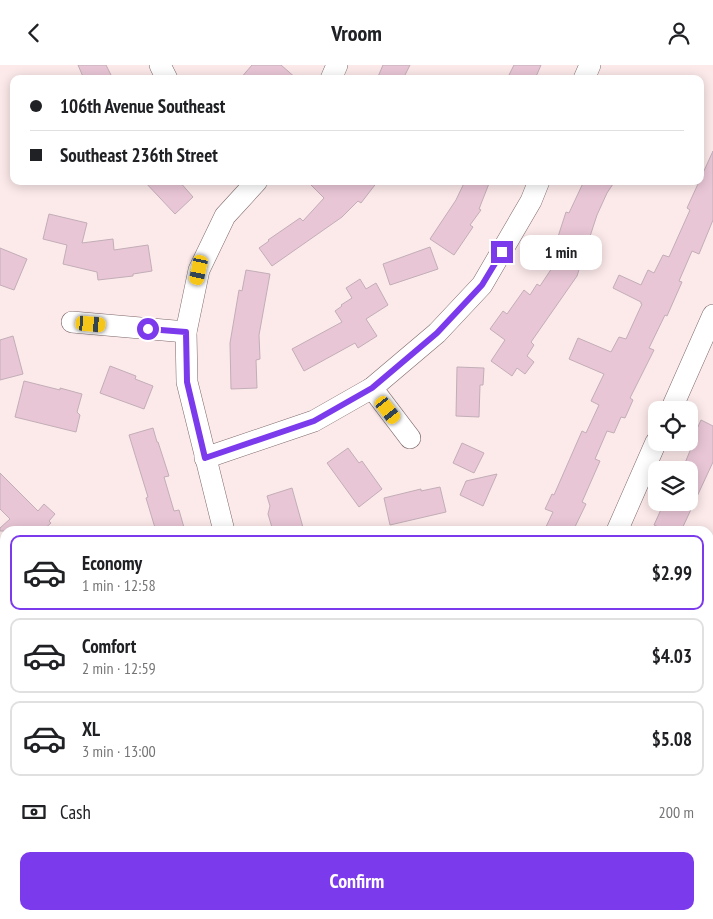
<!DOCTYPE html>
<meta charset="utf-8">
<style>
:root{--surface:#fff;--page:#f6f6f6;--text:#202124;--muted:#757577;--line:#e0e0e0;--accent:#7c3aed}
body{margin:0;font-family:"PT Sans Narrow",sans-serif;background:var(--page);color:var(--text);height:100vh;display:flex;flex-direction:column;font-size:19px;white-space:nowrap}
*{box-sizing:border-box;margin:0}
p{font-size:16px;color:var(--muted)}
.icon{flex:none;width:28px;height:28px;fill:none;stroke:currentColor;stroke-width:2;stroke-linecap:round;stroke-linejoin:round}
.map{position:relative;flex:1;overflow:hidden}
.drawer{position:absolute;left:0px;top:461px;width:714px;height:394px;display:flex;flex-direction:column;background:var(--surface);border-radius:15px 15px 0 0;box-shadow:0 2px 12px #0003}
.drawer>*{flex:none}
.top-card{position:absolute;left:10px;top:10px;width:694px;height:110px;border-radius:10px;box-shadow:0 2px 12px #0003;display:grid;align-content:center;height:110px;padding:0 20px;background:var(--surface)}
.tools{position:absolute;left:648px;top:336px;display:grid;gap:10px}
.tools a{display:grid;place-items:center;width:50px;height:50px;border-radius:10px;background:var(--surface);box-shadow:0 2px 12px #0003;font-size:25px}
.end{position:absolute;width:22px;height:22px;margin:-11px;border:6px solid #7c3aed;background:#fff;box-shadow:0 0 0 2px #fff}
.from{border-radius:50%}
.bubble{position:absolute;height:35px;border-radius:10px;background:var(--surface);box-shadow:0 2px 12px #0003;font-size:16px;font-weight:700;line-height:35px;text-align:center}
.car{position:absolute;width:15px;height:30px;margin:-15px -8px;border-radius:6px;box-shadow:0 0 4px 1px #0007;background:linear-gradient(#f5c518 24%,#345 0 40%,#f5c518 0 76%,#345 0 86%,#f5c518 0)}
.top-card b{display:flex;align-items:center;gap:18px;height:48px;font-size:19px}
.top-card b+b{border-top:1px solid var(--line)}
.top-card i{width:12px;height:12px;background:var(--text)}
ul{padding:9px 0 0;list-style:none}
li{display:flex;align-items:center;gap:15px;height:75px;margin:0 10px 8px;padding:0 10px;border:2px solid var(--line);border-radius:10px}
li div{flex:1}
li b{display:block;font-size:19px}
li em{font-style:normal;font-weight:700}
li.selected{border-color:var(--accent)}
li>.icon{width:45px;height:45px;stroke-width:1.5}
.pay{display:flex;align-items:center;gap:12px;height:55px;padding:0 20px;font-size:19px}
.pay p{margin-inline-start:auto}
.primary-button{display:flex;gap:10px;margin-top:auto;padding:10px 20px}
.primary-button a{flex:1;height:58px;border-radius:10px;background:var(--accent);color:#fff;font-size:20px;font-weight:700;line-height:58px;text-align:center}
header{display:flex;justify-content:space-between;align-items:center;height:65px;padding:0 20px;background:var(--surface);font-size:22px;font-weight:700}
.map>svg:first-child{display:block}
.built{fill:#fad9dc}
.building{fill:#e9c6d6;stroke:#c2aeb7}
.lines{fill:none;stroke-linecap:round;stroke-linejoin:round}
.minor-casing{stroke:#7e696b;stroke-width:22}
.major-casing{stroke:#d1d0d0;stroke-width:28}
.minor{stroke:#fff;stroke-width:21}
.major{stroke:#f9b29f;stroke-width:26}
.route{stroke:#7c3aed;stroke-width:6}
</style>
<header><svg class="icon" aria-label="back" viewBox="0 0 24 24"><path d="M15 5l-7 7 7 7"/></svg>Vroom<svg class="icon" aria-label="person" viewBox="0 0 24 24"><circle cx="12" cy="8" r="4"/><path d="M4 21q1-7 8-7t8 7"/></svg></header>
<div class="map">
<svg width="713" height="854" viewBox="0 0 713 854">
<rect width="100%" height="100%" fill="#fce9ea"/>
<path class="built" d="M 709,844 L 713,846 L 713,854 L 451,854 L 453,850 L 709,850 Z"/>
<g class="building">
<path d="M 78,0 L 106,0 L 113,14 L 84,14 Z"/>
<path d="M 252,0 L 281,0 L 297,14 L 240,14 Z"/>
<path d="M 383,0 L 410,0 L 403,14 L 377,14 Z"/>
<path d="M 514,0 L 541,0 L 535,14 L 507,14 Z"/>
<path d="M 713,86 L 713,155 L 699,189 L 692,186 L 679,216 L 682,217 L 667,251 L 665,250 L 649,283 L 654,285 L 630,333 L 633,335 L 625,353 L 621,352 L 614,368 L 607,366 L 595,394 L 600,396 L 582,437 L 586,439 L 573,466 L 544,466 L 553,447 L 545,444 L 552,429 L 554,430 L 582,366 L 586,368 L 599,340 L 591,336 L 604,309 L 569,294 L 578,273 L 611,287 L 619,272 L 626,274 L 642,239 L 641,239 L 641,237 L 613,223 L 619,210 L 641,220 L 648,205 L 654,208 L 663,190 L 669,192 L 690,145 L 687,143 Z"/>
<path d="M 144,116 L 179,116 L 193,132 L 175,149 Z"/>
<path d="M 307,116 L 378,116 L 361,138 L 358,136 L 342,152 L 272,201 L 259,183 L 269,176 L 268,175 L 300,153 L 303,156 L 324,133 Z"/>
<path d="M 465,116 L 490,116 L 479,144 L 481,145 L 470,160 L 473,162 L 454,190 L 430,174 L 456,135 Z"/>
<path d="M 584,116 L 615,116 L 607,128 L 597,150 L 577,211 L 531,277 L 534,280 L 527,291 L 534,297 L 525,309 L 517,303 L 512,311 L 491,296 L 505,275 L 490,264 L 503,246 L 507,249 L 524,225 L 530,230 L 537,219 L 540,221 L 552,203 L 559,182 L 555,181 L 566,147 L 569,148 Z"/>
<path d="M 49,149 L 87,158 L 82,178 L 113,174 L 114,185 L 148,180 L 152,206 L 133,209 L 133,211 L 98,215 L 97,207 L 63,199 L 67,180 L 43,174 Z"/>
<path d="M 430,182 L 438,204 L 390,220 L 383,199 Z"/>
<path d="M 0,183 L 27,194 L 14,225 L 0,220 Z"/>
<path d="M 246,205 L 270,209 L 259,270 L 260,294 L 256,295 L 257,323 L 231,324 L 230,278 L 239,225 L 242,226 Z"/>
<path d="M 360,214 L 366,224 L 376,218 L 388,240 L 366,254 L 377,271 L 358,283 L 355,278 L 304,306 L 292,284 L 342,257 L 335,246 L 342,241 L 341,240 L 352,233 L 346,223 Z"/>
<path d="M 13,271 L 23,309 L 0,315 L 0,275 Z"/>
<path d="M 110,301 L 136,311 L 135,314 L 153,321 L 144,344 L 100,328 Z"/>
<path d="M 457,302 L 484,303 L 483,320 L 480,320 L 479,352 L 456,351 Z"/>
<path d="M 24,316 L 60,325 L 60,323 L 82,329 L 77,347 L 80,350 L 76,367 L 15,352 Z"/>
<path d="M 701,355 L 713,361 L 713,397 L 681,466 L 667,466 L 654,460 L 664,438 L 689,438 L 689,399 L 685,398 L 694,376 L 692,375 Z"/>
<path d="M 153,363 L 157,377 L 158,377 L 169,411 L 164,412 L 174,446 L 179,445 L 185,466 L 156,466 L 146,433 L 148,432 L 129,370 Z"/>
<path d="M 462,378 L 484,388 L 474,408 L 453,398 Z"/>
<path d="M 348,383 L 359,398 L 362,396 L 382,424 L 359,442 L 327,398 Z"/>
<path d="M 0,408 L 38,446 L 44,439 L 55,449 L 49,456 L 51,458 L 42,466 L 0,466 L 0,463 L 10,454 L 0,444 Z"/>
<path d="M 497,409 L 483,441 L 460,430 L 466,416 Z"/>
<path d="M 440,422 L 446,447 L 390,460 L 384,433 L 421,424 L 421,426 Z"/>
<path d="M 292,423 L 304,466 L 273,466 L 268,449 L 270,441 L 267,431 Z"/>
</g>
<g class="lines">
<g class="minor-casing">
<g id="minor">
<path d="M 160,0 L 167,14"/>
<path d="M 331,14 L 337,0"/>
<path d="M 584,14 L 590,0"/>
<path d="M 72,257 L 186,267"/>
<path d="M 372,323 L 410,373"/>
<path d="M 671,345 L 713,250"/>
<path d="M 205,393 L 314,356 L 372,323 L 437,268 L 482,220 L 531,136 L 539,116"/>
<path d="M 224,466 L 187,317 L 186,267 L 199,205 L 225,151 L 257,116"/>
<path d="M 617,466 L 656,377"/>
<path d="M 0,510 L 5,520"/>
<path d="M 709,721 L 713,723"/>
<path d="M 203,854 L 205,850"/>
<path d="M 439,854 L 441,850"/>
</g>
</g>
<g class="major-casing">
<g id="major">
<path d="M 0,822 L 5,824"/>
<path d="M 64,850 L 73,854"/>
</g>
</g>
<use href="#minor" class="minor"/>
<use href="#major" class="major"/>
</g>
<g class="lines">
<path class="route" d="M 148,264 L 186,267 L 187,317 L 205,393 L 314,356 L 372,323 L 437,268 L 482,220 L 502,187"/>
</g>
</svg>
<div class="tools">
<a><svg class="icon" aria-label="locate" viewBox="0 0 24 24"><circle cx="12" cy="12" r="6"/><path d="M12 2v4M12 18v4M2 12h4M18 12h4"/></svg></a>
<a><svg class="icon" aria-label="layers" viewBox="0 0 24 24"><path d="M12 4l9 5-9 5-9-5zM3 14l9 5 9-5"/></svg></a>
</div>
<i class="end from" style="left:148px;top:264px"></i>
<i class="end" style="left:502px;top:187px"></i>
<div class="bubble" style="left:520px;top:170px;width:82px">1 min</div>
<i class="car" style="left:199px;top:205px;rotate:192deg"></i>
<i class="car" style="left:91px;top:259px;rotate:95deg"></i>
<i class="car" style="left:388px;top:345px;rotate:142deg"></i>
<div class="top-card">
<b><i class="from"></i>106th Avenue Southeast</b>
<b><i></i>Southeast 236th Street</b>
</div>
<section class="drawer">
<ul>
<li class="selected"><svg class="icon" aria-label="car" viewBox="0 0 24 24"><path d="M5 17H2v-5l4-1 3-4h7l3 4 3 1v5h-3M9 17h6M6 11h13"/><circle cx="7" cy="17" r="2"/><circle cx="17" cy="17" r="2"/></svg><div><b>Economy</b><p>1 min · 12:58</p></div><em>$2.99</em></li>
<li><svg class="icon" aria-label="car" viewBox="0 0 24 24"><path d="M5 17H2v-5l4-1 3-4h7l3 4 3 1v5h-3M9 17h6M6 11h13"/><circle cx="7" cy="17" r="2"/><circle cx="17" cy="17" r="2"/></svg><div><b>Comfort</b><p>2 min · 12:59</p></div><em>$4.03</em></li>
<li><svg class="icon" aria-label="car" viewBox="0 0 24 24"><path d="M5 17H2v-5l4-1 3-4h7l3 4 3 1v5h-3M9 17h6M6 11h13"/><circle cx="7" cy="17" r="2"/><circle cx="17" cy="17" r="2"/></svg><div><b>XL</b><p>3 min · 13:00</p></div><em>$5.08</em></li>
</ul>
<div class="pay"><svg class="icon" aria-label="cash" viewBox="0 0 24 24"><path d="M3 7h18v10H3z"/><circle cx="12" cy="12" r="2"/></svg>Cash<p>200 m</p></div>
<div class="primary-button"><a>Confirm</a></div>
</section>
</div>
